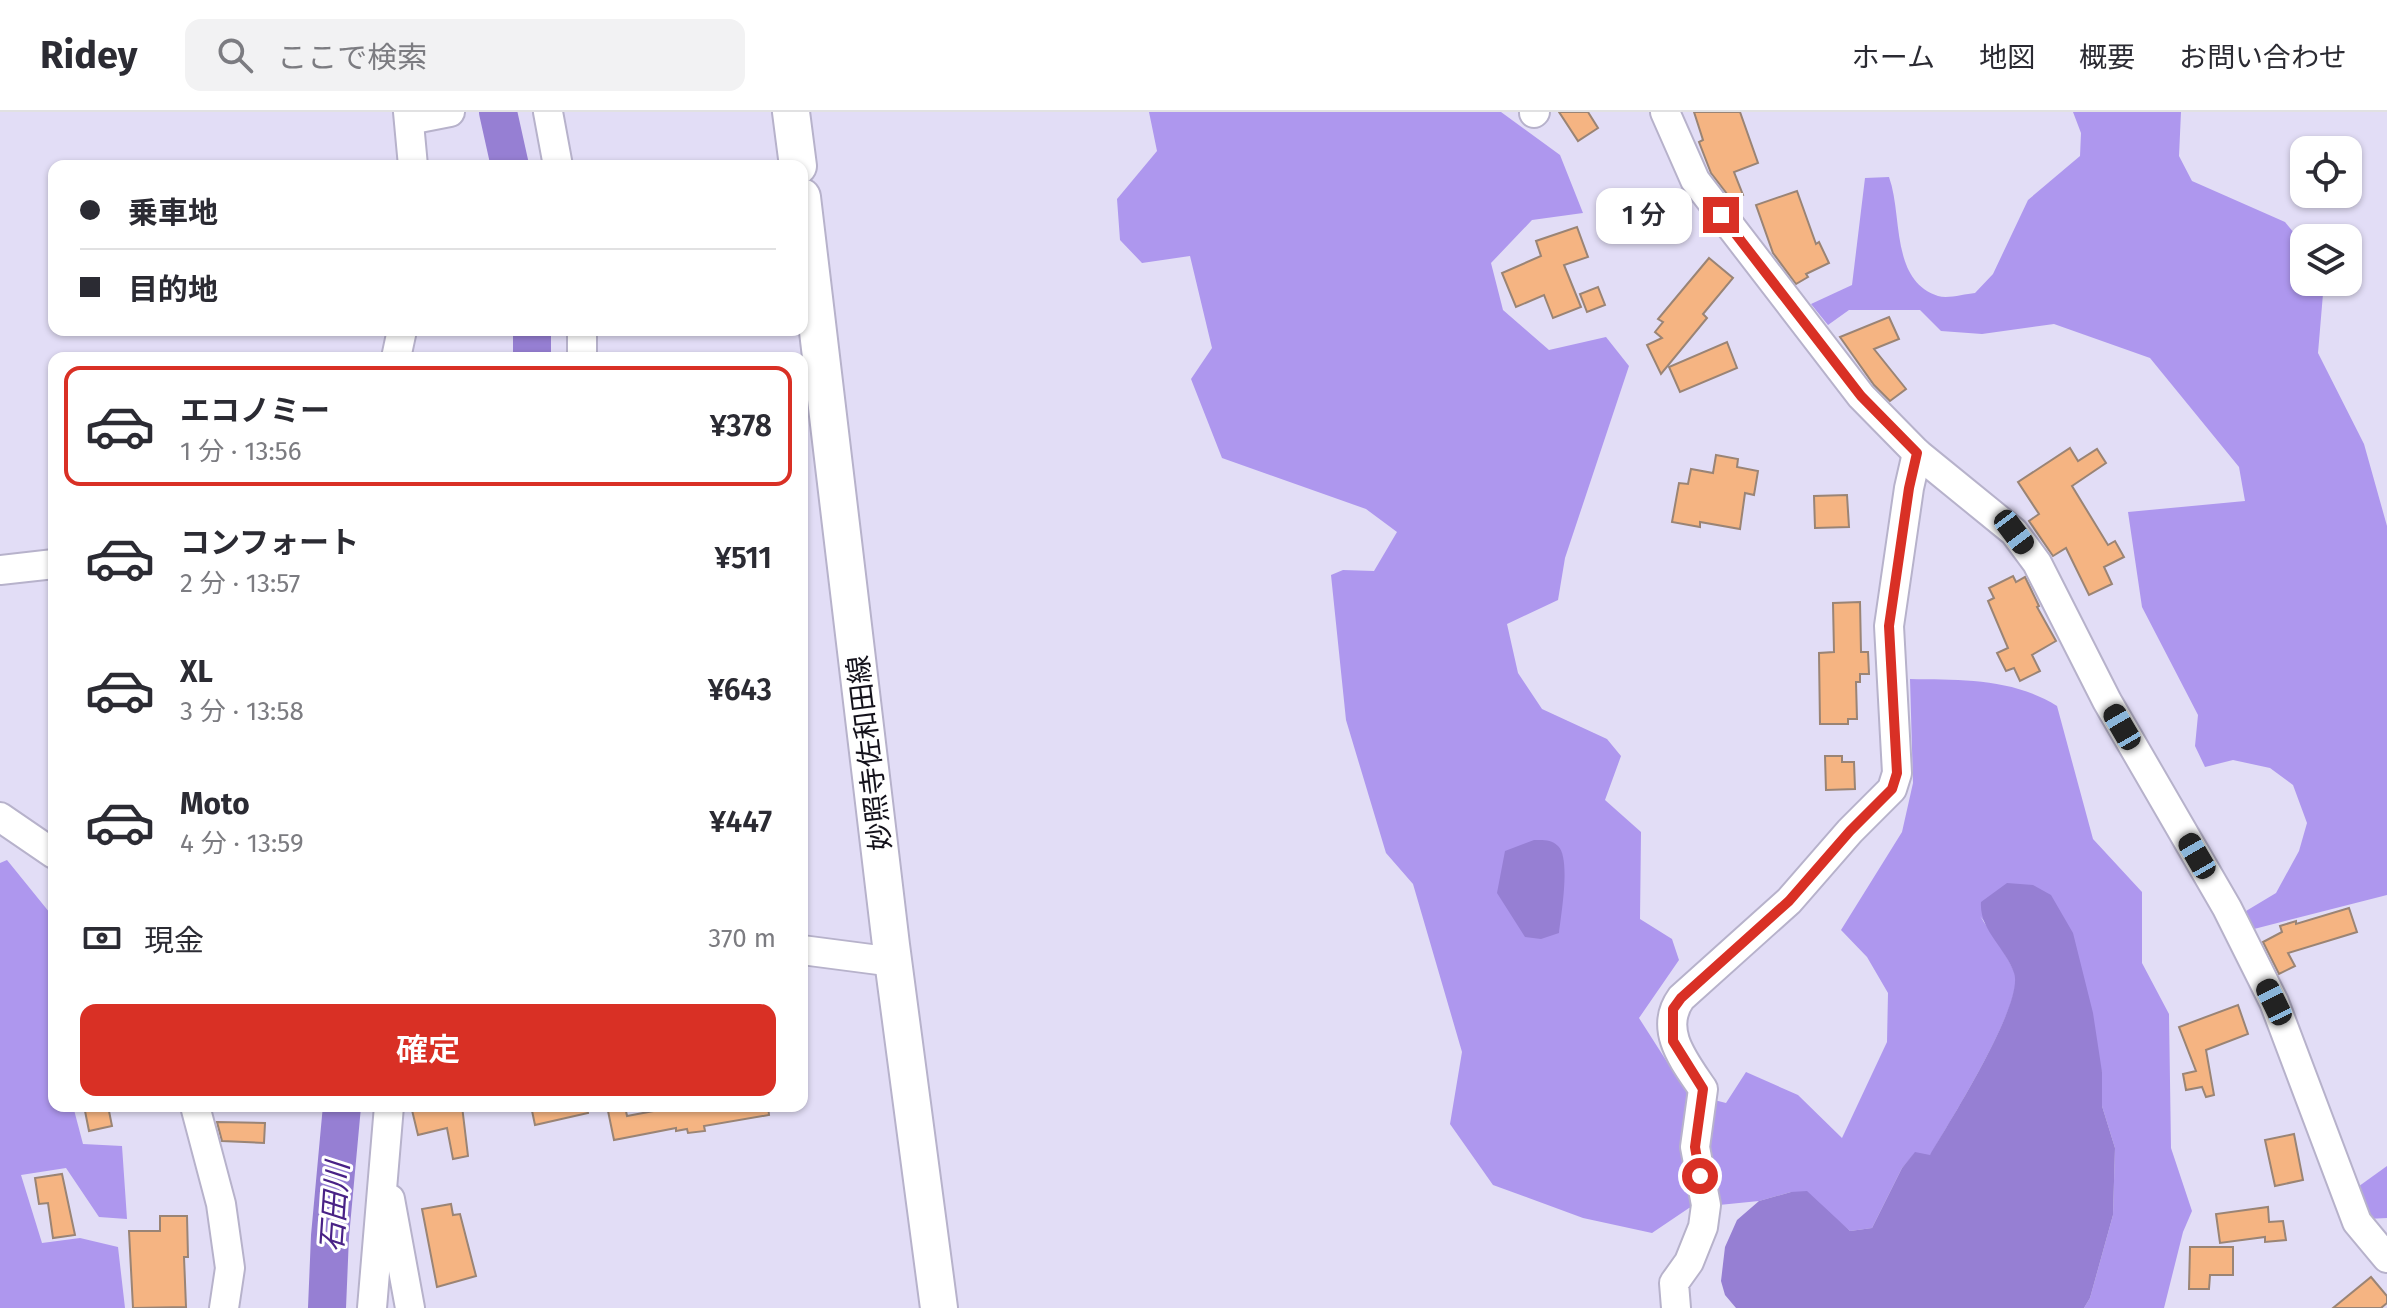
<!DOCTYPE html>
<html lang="ja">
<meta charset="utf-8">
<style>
:root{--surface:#fff;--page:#f2f2f3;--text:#2b2b33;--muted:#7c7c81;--line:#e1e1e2;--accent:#d93025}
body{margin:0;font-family:"Fira Sans","Noto Sans JP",sans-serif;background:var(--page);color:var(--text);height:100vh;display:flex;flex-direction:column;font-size:30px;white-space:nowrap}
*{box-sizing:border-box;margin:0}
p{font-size:26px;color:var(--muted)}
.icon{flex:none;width:44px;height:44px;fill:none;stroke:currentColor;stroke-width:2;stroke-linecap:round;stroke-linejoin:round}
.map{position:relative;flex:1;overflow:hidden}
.sheet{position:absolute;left:48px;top:240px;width:760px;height:760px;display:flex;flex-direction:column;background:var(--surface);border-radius:16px;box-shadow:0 2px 6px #0004}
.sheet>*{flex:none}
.top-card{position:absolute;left:48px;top:48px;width:760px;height:176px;border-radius:16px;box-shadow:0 2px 6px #0004;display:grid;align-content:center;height:176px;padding:0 32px;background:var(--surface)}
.tools{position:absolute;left:2290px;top:24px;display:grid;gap:16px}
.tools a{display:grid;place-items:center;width:72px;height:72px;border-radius:16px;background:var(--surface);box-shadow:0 2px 6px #0004;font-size:40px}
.end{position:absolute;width:36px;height:36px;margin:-18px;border:10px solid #d93025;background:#fff;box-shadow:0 0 0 4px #fff}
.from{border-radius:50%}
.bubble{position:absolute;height:56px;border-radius:16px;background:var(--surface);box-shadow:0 2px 6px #0004;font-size:26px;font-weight:600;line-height:56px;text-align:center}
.car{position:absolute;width:24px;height:48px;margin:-24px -12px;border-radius:10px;box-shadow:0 0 6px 2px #0007;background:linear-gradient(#222 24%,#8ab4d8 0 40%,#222 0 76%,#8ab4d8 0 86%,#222 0)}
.top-card b{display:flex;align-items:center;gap:28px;height:76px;font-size:30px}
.top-card b+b{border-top:2px solid var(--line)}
.top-card i{width:20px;height:20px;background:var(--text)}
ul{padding:14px 0 0;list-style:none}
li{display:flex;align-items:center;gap:24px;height:120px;margin:0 16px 12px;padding:0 16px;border:4px solid transparent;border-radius:16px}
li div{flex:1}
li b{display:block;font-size:30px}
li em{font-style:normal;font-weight:600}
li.current{border-color:var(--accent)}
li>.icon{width:72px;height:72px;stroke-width:1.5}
.pay{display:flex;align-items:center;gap:20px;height:88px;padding:0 32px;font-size:30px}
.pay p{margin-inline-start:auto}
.button{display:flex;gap:16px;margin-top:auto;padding:16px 32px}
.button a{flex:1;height:92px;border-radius:16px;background:var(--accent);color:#fff;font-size:32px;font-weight:600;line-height:92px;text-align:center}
header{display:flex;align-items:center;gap:48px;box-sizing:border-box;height:112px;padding:0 40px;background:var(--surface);border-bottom:2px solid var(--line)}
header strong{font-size:38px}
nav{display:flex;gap:44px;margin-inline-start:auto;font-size:28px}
.search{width:560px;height:72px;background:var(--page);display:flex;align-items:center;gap:20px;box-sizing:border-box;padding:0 28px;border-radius:16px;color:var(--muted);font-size:30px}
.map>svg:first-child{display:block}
.forest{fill:#ae97ee}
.water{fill:#967fd3}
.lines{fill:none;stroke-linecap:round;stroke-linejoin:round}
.river{stroke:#967fd3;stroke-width:38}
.building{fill:#f5b482;stroke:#9a8475;stroke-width:2}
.minor-casing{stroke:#b7b2cb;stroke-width:32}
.major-casing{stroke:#b7b2cb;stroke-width:40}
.minor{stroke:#fff;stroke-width:28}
.major{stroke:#fff;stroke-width:36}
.route{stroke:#d93025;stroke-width:10}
.labels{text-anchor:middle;stroke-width:6;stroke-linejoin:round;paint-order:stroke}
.street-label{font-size:28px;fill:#14121b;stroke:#fff}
.water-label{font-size:30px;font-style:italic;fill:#492286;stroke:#fff}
</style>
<header>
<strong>Ridey</strong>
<div class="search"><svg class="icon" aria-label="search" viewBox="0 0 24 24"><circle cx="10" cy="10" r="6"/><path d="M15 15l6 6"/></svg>ここで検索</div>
<nav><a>ホーム</a><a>地図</a><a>概要</a><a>お問い合わせ</a></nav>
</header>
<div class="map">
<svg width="2387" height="1196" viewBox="0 0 2387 1196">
<rect width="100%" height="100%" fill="#e2ddf6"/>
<g class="forest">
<path d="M 1149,0 L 1501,0 L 1560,43 L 1583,101 L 1532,108 L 1491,151 L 1503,198 L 1549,238 L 1606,225 L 1629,254 L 1565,446 L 1558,488 L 1507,512 L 1518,561 L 1542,597 L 1607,627 L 1621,644 L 1605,688 L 1641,720 L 1640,807 L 1672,827 L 1679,848 L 1639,906 L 1687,981 L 1726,991 L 1746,960 L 1798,983 L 1842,1026 L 1887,930 L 1888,881 L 1867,845 L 1841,818 L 1902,720 L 1913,671 L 1910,567 C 1962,568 2012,566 2057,594 L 2093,727 L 2142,780 L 2142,851 L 2169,902 L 2171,1036 L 2192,1099 L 2183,1120 L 2164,1196 L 2084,1196 L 2090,1186 L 2113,1103 L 2115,1036 L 2102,994 L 2102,960 L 1980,804 C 1989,818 2010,847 2015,862 C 2024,892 1948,1012 1930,1044 L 1915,1041 L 1902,1056 L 1872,1116 L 1850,1119 L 1830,1102 L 1791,1080 L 1759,1089 L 1689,1096 L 1652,1121 L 1583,1106 L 1493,1073 L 1450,1012 L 1462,940 L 1413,772 L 1386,741 L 1346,608 L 1331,463 L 1343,458 L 1374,459 L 1397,420 L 1366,397 L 1222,346 L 1191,267 L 1212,236 L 1190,144 L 1142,151 L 1120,128 L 1117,87 L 1157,39 Z"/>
<path d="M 2073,0 L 2181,0 L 2179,44 L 2192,69 L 2285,110 L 2304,133 L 2304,170 L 2324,170 L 2318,241 L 2364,332 L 2387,414 L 2387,783 L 2254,817 L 2246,799 L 2276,781 L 2299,739 L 2307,711 L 2293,673 L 2270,656 L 2233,648 L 2205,655 L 2195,634 L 2198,603 L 2142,495 L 2128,400 L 2245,389 L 2239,355 L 2150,246 L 2054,212 L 1982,222 L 1941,219 L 1920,198 L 1849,198 L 1828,213 L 1811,192 L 1852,173 L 1865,66 L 1889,65 C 1903,104 1890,168 1938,184 C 1948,187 1964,182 1975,181 L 1993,162 L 2028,88 L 2080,44 L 2081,21 Z"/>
<path d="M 7,748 L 54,806 L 54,994 L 73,994 L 83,1032 L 122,1034 L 127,1107 L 99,1105 L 66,1056 L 21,1063 L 42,1131 L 80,1126 L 118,1135 L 125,1196 L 0,1196 L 0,751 Z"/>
<path d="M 2387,1054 L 2387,1106 L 2367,1107 L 2355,1077 Z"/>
</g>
<g class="water">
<path d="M 1534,728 C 1543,728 1551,727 1558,734 C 1571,746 1561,803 1559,821 L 1541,827 L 1525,825 L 1497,781 L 1505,739 Z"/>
<path d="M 2007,771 L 2033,773 L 2051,783 L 2073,821 L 2093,901 L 2102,960 L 2102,994 L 2115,1036 L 2113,1103 L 2090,1186 L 2084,1196 L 1736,1196 L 1725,1183 L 1721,1169 L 1725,1135 L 1737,1108 L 1759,1089 L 1791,1080 L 1807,1079 L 1850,1119 L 1872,1116 L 1902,1056 L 1915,1040 L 1930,1043 C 1948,1012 2025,891 2014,861 C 2006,836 1979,818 1981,790 Z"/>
</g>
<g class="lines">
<g class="river">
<path d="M 498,0 L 510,54"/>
<path d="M 532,218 L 532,246"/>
<path d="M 327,1196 L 330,1124 L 342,994"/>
</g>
</g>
<g class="building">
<path d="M 1559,0 L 1588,0 L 1598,16 L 1578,29 Z"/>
<path d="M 1694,0 L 1740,0 L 1758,51 L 1734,60 L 1743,83 L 1731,87 L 1711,61 L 1699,30 L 1703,28 Z"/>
<path d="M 1797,79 L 1816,132 L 1819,130 L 1829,151 L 1806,162 L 1808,165 L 1796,172 L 1773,141 L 1756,93 Z"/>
<path d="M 1577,115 L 1588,145 L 1564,153 L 1581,195 L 1553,206 L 1544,183 L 1516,195 L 1502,161 L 1541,144 L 1536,129 Z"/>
<path d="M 1709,146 L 1733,166 L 1703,202 L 1707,206 L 1661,262 L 1647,233 L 1662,226 L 1655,220 L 1663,210 L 1658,207 Z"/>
<path d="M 1598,175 L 1605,193 L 1587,200 L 1580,182 Z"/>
<path d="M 1889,205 L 1899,227 L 1874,237 L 1906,277 L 1890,289 L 1874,273 L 1840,225 Z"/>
<path d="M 1727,230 L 1737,256 L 1680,280 L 1669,255 Z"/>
<path d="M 2070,336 L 2078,349 L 2097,337 L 2106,351 L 2072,374 L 2108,433 L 2115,429 L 2124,445 L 2104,455 L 2112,472 L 2089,483 L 2066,436 L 2053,444 L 2029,409 L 2039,402 L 2018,370 Z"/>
<path d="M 1716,343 L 1738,347 L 1737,355 L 1758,359 L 1754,383 L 1745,381 L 1740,417 L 1700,410 L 1700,415 L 1672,410 L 1679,371 L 1688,372 L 1691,357 L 1713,361 Z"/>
<path d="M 1847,383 L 1849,415 L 1815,416 L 1814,384 Z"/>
<path d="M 2013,464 L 2016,470 L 2025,465 L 2039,494 L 2037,495 L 2056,529 L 2032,543 L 2040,559 L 2020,569 L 2014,556 L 2006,559 L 1997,541 L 2008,536 L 1988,489 L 1994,486 L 1989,476 Z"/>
<path d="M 1860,490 L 1861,540 L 1868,540 L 1869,562 L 1860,562 L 1860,570 L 1856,570 L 1857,607 L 1848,607 L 1848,612 L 1820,612 L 1819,541 L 1834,540 L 1833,491 Z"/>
<path d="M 1825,644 L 1842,644 L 1842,650 L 1854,650 L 1855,677 L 1826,678 Z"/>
<path d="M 2349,796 L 2357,820 L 2288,841 L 2295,854 L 2279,862 L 2263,830 L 2282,820 L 2280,814 L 2296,809 L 2296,812 Z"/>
<path d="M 2238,893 L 2248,922 L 2206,938 L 2214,983 L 2206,985 L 2202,975 L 2186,978 L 2183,962 L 2196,959 L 2179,915 Z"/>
<path d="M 84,994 L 108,994 L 112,1014 L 89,1019 Z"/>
<path d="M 411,994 L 462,994 L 468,1044 L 453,1047 L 447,1016 L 418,1023 Z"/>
<path d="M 531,994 L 587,994 L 588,1001 L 535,1013 Z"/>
<path d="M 607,994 L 625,994 L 627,1004 L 680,994 L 768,994 L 769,1003 L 704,1014 L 705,1019 L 688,1021 L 687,1017 L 676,1019 L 676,1016 L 614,1028 Z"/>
<path d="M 217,1010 L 265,1011 L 264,1031 L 222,1029 Z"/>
<path d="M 2294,1022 L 2303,1068 L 2275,1074 L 2265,1028 Z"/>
<path d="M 62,1062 L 75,1123 L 53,1126 L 48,1091 L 39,1092 L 35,1066 Z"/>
<path d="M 451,1092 L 453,1103 L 460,1102 L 476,1164 L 437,1175 L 422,1097 Z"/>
<path d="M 2268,1095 L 2269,1110 L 2283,1109 L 2286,1128 L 2265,1130 L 2265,1125 L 2220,1131 L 2216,1102 Z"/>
<path d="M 160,1104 L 187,1104 L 188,1145 L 184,1145 L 186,1195 L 133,1196 L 129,1119 L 160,1119 Z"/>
<path d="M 2190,1135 L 2233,1135 L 2233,1163 L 2210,1163 L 2209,1177 L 2189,1177 Z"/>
<path d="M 2371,1165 L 2387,1184 L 2387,1191 L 2381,1196 L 2333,1196 Z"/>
</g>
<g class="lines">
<g class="minor-casing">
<g id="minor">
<path d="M 408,0 L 413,54"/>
<path d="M 548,0 L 558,54"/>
<path d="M 1665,0 L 1695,68 L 1861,284 L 1917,341 L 2014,420 L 2037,451 L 2107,589 L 2227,796 L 2274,890 L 2357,1110 L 2387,1146"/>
<path d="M 1534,1 L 1535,0"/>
<path d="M 409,8 L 450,0"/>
<path d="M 582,218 L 582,246"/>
<path d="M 396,246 L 402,218"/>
<path d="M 0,458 L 54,452"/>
<path d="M 0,705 L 54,742"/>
<path d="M 802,838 L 894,850"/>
<path d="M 195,994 L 221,1092 L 230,1156 L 224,1196"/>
<path d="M 390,1087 L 410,1196"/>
<path d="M 372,1196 L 389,994"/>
<path d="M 1676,1196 L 1674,1171 L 1689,1150 L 1703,1115 L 1706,1093 L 1695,1035 L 1703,977 C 1685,950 1658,918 1681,886 L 1789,789 L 1850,719 L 1892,677 L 1897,661 L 1889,514 L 1909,376 L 1917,341"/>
</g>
</g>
<g class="major-casing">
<g id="major">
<path d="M 791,0 L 798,54"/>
<path d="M 802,85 L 891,833 L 939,1196"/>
</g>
</g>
<use href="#minor" class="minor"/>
<use href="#major" class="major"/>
</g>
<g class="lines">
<path class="route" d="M 1700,1064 L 1695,1035 L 1703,977 L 1673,929 L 1673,897 L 1681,886 L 1789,789 L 1850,719 L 1892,677 L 1897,661 L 1889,514 L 1909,376 L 1917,341 L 1861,284 L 1721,103"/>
</g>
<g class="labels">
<g class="street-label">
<text transform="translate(869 641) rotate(-97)" y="10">妙照寺佐和田線</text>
</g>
<g class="water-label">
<text transform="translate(335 1095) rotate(-86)" y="10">石田川</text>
</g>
</g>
</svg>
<div class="tools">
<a><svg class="icon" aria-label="locate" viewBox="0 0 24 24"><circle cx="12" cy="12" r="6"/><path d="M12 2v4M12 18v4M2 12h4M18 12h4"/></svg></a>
<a><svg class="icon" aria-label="layers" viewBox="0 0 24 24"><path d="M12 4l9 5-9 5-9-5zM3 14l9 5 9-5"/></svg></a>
</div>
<i class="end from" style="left:1700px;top:1064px"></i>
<i class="end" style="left:1721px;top:103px"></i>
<div class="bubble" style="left:1596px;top:76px;width:96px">1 分</div>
<i class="car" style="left:2014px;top:420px;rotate:143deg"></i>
<i class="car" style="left:2122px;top:615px;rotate:330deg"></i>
<i class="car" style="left:2197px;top:744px;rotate:330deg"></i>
<i class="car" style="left:2274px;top:890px;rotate:334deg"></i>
<div class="top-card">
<b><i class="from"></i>乗車地</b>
<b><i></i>目的地</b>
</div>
<section class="sheet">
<ul>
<li class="current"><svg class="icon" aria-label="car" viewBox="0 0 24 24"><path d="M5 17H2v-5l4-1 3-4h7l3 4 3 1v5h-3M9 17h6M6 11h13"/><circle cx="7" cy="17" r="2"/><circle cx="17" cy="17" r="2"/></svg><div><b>エコノミー</b><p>1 分 · 13:56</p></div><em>¥378</em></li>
<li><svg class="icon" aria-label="car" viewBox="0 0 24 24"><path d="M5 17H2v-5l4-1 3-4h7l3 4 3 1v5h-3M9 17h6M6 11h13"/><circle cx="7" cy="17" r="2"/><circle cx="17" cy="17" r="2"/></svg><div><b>コンフォート</b><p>2 分 · 13:57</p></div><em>¥511</em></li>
<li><svg class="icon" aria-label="car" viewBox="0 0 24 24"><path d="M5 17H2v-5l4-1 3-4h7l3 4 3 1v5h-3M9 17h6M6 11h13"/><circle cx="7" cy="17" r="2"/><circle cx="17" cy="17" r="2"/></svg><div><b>XL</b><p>3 分 · 13:58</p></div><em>¥643</em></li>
<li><svg class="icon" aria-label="car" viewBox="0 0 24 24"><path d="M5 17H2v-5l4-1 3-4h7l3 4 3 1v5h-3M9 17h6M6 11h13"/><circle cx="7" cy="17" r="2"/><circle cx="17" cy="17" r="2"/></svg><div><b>Moto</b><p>4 分 · 13:59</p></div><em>¥447</em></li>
</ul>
<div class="pay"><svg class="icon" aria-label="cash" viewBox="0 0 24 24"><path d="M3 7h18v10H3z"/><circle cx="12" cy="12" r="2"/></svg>現金<p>370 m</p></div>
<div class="button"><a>確定</a></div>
</section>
</div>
